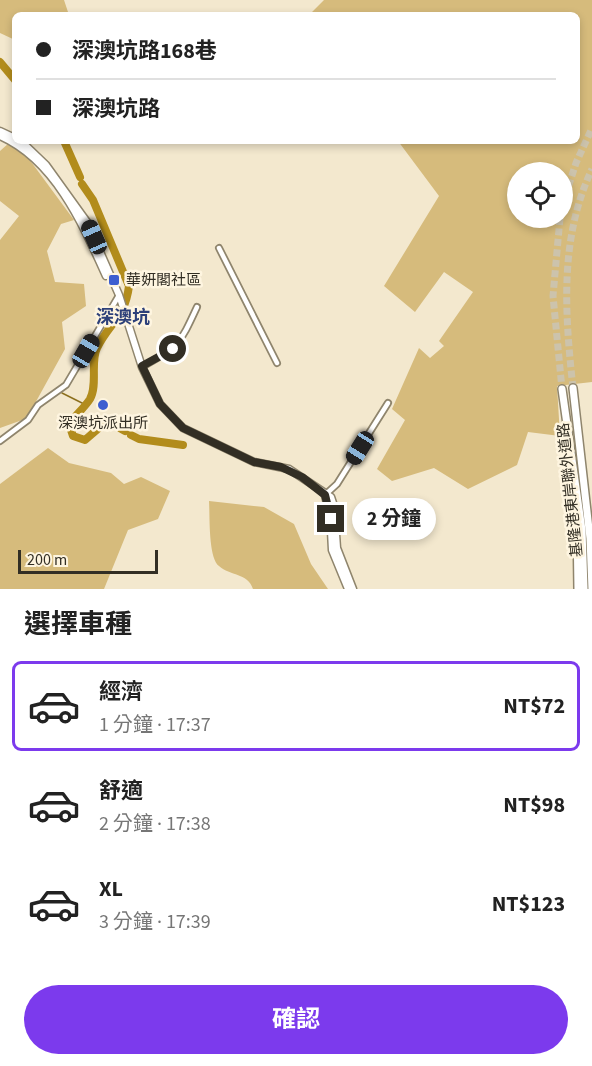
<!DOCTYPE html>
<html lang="zh-TW">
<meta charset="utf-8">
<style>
:root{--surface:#fff;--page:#f6f6f6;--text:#222;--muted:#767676;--line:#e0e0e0;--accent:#7c3aed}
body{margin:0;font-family:"Source Sans 3","Noto Sans TC",sans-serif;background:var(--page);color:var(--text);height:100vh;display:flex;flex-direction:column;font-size:22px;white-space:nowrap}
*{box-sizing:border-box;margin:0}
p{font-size:20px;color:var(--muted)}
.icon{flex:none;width:33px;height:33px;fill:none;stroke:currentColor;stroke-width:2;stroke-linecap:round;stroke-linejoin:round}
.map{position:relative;height:589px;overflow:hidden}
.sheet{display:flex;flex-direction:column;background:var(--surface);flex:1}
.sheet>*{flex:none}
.banner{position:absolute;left:12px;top:12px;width:568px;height:132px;border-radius:9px;box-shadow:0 3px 9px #0003;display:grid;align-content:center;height:132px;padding:0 24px;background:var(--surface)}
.buttons{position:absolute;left:507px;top:162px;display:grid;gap:12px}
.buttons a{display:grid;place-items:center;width:66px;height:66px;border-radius:50%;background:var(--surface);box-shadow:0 3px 9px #0003;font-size:30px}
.scale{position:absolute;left:18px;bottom:15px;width:140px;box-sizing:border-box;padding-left:6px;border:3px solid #322e24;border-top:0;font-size:16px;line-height:21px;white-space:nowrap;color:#322e24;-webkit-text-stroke:4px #fef5e0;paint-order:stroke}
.end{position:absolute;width:27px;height:27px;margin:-14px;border:8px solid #322e24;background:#fff;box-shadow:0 0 0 3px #fff}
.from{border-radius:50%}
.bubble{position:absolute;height:42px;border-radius:21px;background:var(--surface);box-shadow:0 3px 9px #0003;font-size:20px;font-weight:700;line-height:42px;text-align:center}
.car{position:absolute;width:18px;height:36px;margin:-18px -9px;border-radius:8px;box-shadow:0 0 4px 2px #0007;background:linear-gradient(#222 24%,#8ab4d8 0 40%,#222 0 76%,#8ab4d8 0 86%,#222 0)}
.banner b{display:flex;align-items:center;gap:21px;height:57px;font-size:22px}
.banner b+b{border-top:2px solid var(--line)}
.banner i{width:15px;height:15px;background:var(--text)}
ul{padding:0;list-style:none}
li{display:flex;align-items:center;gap:18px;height:90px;margin:0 12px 9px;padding:0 12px;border:3px solid transparent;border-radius:9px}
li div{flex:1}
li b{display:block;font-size:22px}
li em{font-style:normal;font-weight:700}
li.on{border-color:var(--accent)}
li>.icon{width:54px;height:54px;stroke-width:1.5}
h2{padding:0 24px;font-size:27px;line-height:72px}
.action{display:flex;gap:12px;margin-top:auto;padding:12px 24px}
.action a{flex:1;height:69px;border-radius:36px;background:var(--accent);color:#fff;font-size:24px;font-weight:700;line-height:69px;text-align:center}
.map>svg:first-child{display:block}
.green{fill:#d6bb7c;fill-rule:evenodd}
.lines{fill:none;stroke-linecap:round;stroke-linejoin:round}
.stream{stroke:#8c701e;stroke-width:1.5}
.river{stroke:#b28c1c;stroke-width:8}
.highway-tunnel{stroke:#ccc3ac;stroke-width:7;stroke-dasharray:7 3.5;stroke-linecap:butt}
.minor-casing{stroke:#8f856d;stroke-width:8}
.major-casing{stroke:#8f856d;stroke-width:9}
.highway-casing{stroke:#8f856d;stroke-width:10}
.minor{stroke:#fff;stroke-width:4.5}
.major{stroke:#fff;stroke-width:6}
.highway{stroke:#fff;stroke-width:7}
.route{stroke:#322e24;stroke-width:8}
.poi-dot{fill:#3d5ed0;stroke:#fef5e0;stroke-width:2}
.labels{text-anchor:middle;stroke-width:5;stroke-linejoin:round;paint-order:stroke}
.poi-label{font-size:15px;fill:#322e24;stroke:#fef5e0;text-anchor:start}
.street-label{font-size:15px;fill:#322e24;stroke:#fef5e0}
.quarter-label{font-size:18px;font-weight:bold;fill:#2d4079;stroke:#fef5e0}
</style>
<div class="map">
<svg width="592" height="589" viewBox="0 0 592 589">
<rect width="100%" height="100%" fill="#f3e8ce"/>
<g class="green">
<path d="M 0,0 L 64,0 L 69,15 L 15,15 L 15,40 L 0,33 Z"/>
<path d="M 324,0 L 592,0 L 592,382 L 557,386 L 560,436 L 528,432 L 517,465 L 468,489 L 434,468 L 392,481 L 377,469 L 405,420 L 392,409 L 419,348 L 430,358 L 444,346 L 439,341 L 473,292 L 444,272 L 415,312 L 384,286 L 439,196 L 398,141 L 578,141 L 578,15 L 309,15 ZM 518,172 L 562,172 L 562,218 L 518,218 Z"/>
<path d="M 9,143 L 29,159 L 74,220 L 61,224 L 47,251 L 55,282 L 84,284 L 86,306 L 62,322 L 65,349 L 33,407 L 25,419 L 0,428 L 0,240 L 19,216 L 0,201 L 0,151 Z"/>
<path d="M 48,448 L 69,463 L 111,473 L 124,484 L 141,477 L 170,491 L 158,519 L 128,530 L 104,589 L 0,589 L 0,484 Z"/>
<path d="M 209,501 L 264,507 L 294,524 L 311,564 L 328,589 L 253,589 C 248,573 230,576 219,566 C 208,558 210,515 209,501 Z"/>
</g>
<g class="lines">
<path class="stream" d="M 62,393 L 84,404"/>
<g class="river">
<path d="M 0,62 L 15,80"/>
<path d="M 64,141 L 80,177"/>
<path d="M 82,184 L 93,200 L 129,286 C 125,318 109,323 97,348 C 90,362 98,385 90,399 C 85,407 75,416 69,424 L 73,436 L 85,440 L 107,421 L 125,431"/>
<path d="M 131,435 L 139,439 L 183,445"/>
</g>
<g class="highway-tunnel">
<path d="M 562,206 L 576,163 L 592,128"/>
<path d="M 560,218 L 553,296 L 562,389"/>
<path d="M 573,388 C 565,314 559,239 592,169"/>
</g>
<g class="minor-casing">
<g id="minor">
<path d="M 219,248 L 277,363"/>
<path d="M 142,367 C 179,346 179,346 197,307"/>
<path d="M 0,441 L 28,420 L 38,405 L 66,385 L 118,297"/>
<path d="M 325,495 L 337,484 L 388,403"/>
</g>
</g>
<g class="major-casing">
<g id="major">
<path d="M 0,131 L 15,138"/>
<path d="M 0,136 C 55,160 83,225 106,276"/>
<path d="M 21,141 L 46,165 L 87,222 L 119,295 L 142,367 L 160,404 L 183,428 L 254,462 L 289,469 L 331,497 L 334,506 L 337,548 L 353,589"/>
<path d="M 325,495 L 331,521"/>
<path d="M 331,531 L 332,550 L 348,589"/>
</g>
</g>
<g class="highway-casing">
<g id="highway">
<path d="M 573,388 L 590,538 L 592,589"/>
<path d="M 562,389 L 582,530 L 584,589"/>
<path d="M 577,522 L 578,589"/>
</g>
</g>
<use href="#minor" class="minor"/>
<use href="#major" class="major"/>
<use href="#highway" class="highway"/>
</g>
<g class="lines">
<path class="route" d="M 173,349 L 142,366 L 160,404 L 183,428 L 254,462 L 281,467 L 302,477 L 325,495 L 331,519"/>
</g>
<g class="poi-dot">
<rect x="108" y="274" width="12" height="12" rx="3"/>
<circle cx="103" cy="405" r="6"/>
</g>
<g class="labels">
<g class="poi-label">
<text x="126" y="285">華妍閣社區</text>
<text x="103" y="428" text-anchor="middle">深澳坑派出所</text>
</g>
<g class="street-label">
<text transform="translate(570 490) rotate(-96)" y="5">基隆港東岸聯外道路</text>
</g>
<g class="quarter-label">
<text x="123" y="323">深澳坑</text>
</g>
</g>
</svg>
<div class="buttons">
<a><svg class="icon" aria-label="locate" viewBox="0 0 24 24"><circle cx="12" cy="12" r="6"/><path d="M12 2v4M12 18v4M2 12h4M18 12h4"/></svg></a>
</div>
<div class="scale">200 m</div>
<i class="end from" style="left:173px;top:349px"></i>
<i class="end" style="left:331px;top:519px"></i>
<div class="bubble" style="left:352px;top:498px;width:84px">2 分鐘</div>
<i class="car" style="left:94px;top:237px;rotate:336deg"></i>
<i class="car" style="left:86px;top:351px;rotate:30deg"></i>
<i class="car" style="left:360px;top:448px;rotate:212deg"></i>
<div class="banner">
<b><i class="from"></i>深澳坑路168巷</b>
<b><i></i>深澳坑路</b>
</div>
</div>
<section class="sheet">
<h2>選擇車種</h2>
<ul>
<li class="on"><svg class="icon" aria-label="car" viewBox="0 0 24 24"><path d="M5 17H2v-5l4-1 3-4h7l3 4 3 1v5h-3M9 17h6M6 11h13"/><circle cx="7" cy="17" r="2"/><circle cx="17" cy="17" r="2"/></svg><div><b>經濟</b><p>1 分鐘 · 17:37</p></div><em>NT$72</em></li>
<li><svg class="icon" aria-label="car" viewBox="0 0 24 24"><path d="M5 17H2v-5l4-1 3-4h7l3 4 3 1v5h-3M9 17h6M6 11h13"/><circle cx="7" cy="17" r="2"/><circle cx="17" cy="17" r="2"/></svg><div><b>舒適</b><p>2 分鐘 · 17:38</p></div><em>NT$98</em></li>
<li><svg class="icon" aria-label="car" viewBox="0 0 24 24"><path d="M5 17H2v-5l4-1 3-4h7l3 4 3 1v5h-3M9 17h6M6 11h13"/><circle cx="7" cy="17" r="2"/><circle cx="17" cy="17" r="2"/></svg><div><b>XL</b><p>3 分鐘 · 17:39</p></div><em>NT$123</em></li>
</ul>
<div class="action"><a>確認</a></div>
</section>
